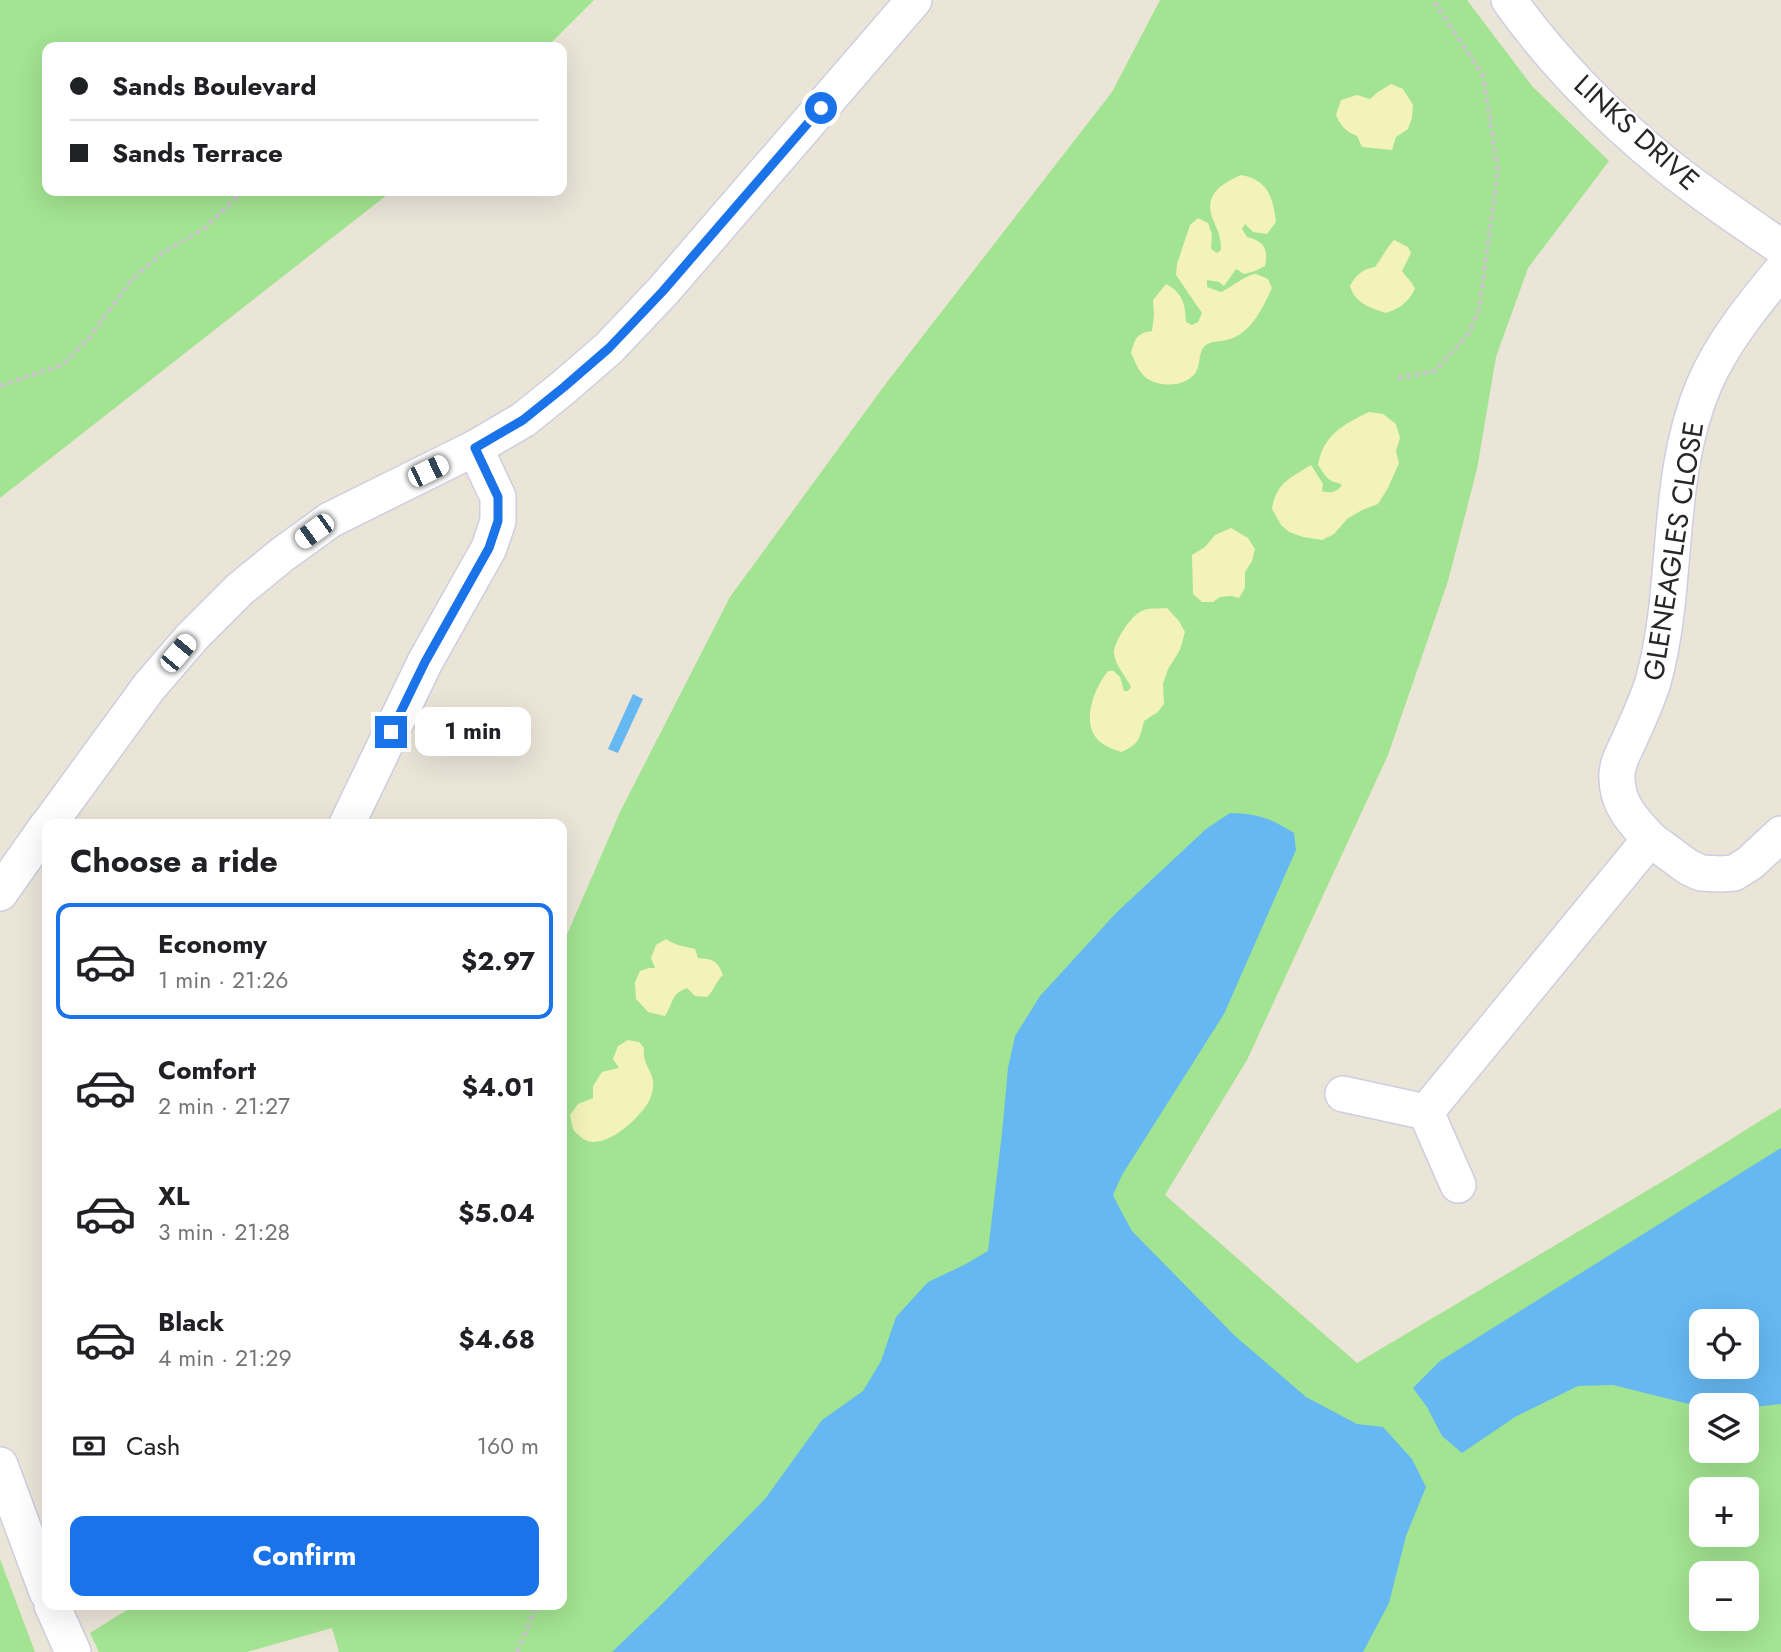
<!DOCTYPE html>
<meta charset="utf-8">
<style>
:root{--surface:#fff;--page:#f2f2f2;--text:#202124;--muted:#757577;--line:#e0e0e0;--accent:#1a73e8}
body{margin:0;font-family:Jost,sans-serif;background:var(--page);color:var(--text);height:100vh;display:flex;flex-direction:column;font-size:26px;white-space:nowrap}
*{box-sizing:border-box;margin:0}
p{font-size:23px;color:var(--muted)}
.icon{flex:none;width:38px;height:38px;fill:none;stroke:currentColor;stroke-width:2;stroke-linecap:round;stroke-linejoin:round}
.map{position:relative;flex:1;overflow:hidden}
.sheet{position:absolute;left:42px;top:819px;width:525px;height:791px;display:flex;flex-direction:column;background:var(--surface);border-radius:14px;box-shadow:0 7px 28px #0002}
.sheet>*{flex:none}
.banner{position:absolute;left:42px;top:42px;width:525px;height:154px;border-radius:14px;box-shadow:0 7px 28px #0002;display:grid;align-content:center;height:154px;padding:0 28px;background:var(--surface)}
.tools{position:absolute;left:1689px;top:1309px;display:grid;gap:14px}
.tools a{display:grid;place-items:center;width:70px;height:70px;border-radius:14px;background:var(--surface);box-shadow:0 7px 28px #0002;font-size:35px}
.end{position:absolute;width:32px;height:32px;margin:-16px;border:9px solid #1a73e8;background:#fff;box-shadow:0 0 0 4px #fff}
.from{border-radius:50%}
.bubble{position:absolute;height:49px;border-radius:14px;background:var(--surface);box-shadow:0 7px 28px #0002;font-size:23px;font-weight:700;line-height:49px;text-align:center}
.car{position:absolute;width:21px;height:42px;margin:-21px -10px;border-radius:9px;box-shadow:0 0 5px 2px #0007;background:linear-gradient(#fff 24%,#345 0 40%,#fff 0 76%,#345 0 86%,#fff 0)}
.banner b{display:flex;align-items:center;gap:24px;height:66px;font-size:26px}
.banner b+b{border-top:2px solid var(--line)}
.banner i{width:18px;height:18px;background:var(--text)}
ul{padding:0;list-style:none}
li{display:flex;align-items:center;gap:21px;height:116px;margin:0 14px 10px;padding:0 14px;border:4px solid transparent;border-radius:14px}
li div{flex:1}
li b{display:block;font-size:26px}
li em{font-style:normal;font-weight:700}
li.current{border-color:var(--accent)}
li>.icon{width:63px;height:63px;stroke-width:1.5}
h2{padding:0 28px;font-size:32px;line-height:84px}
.pay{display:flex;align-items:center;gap:18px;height:77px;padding:0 28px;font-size:26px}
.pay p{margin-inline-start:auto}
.action{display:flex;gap:14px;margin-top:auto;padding:14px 28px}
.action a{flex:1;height:80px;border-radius:14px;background:var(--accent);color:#fff;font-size:28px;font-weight:700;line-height:80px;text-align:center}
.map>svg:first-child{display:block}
.green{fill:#a2e491;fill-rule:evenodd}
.sand{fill:#f2f2b9}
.water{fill:#66b8f2;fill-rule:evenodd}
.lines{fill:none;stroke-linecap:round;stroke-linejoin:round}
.minor-casing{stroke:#cdcee1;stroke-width:38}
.path{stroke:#c7c7c7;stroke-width:4.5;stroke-dasharray:5 3.5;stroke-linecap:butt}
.minor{stroke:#fff;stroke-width:35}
.route{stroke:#1a73e8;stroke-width:9}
.labels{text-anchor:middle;stroke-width:5;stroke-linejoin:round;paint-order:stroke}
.street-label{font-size:28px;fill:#272727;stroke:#fff}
</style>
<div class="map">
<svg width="1781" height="1652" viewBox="0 0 1781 1652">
<rect width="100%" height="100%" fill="#ebe5d8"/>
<g class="green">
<path d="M 0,0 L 594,0 L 547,47 L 47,47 L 47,191 L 392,191 L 0,498 Z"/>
<path d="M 1160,0 L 1467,0 L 1532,86 L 1609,161 L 1528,268 L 1496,357 L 1477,469 L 1448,581 L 1388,755 L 1247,1060 L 1165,1195 L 1357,1363 L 1680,1171 L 1781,1108 L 1781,1652 L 339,1652 L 332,1628 L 247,1652 L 99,1652 L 90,1633 L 135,1605 L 562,1605 L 562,946 L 620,812 L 730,597 L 884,386 L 1112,92 ZM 1701,1321 L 1746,1321 L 1746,1367 L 1701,1367 ZM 1701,1405 L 1746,1405 L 1746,1451 L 1701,1451 ZM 1701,1489 L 1746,1489 L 1746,1535 L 1701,1535 ZM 1701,1573 L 1746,1573 L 1746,1619 L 1701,1619 Z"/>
<path d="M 0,1559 L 35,1652 L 0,1652 Z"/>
</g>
<g class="sand">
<path d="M 1391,84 L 1403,89 L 1413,105 L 1412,118 L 1408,129 L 1396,137 L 1392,150 L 1362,147 L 1357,136 C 1346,132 1340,125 1336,115 L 1341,100 L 1357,95 L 1370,99 L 1378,92 Z"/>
<path d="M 1241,175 C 1268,180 1273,197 1276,222 L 1267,234 L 1253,232 L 1245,224 L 1242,229 L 1247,237 C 1263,241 1269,248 1265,266 L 1255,271 L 1244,274 L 1236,269 L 1224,286 L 1219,282 L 1207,280 L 1207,287 L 1221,292 C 1230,288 1246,275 1255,274 C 1257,274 1266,278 1268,279 L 1272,288 C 1262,309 1251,334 1227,340 C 1220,342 1213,340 1206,345 C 1198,351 1201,361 1197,370 C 1189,388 1158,388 1145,377 C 1138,371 1135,361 1131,353 C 1135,339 1136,333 1152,331 L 1154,315 L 1153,300 L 1166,284 C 1183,293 1185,304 1186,322 L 1192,325 L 1198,322 L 1202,313 L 1176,275 L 1177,264 L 1190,225 L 1198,218 L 1208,223 L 1212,234 L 1211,249 L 1217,253 L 1221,250 C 1221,235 1217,230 1212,217 C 1204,194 1223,183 1241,175 Z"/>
<path d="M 1394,240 L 1408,247 L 1411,253 L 1402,271 C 1407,278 1412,281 1415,289 C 1408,302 1401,308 1386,313 C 1370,308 1355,303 1350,286 C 1356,275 1362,269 1375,267 C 1382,258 1386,248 1394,240 Z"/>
<path d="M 1369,412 L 1383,414 L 1396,424 L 1400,438 L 1396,451 L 1399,463 L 1388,488 L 1378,504 L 1362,510 L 1347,519 L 1334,534 L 1322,540 L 1303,537 L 1289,532 L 1281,525 L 1272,509 C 1276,483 1290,478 1311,465 L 1323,484 L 1322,491 C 1330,494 1337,492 1342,485 C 1338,482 1334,483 1330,480 C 1325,477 1322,470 1318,465 C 1323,435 1344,424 1369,412 Z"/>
<path d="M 1231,528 L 1248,538 L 1255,549 L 1252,561 L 1245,572 L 1245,588 L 1239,598 L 1231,596 L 1220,597 L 1213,602 L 1202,602 L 1193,594 L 1192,555 L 1205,547 L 1215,535 Z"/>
<path d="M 1167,608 L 1179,621 L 1185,632 L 1180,650 L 1168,669 L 1163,684 L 1164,704 L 1158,712 L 1144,721 C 1140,738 1139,745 1121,752 C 1113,749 1103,746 1097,739 C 1081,720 1095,687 1108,671 L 1114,671 L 1120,677 L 1124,691 L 1128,691 L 1131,687 C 1126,676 1115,666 1114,653 C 1114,642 1130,617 1140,612 C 1147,607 1159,609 1167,608 Z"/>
<path d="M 666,939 C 676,946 684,946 695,949 L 698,958 C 713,959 718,961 723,975 C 716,981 714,991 707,997 L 695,996 L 687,988 C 670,994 674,1003 665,1016 L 648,1012 L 636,999 L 635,982 L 640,971 L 649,968 L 655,968 L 651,958 L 656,945 Z"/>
<path d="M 628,1040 L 639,1042 L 644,1048 C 641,1069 661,1073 650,1099 C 642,1117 602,1154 582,1138 C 581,1137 575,1132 574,1131 C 572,1127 571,1120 570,1115 L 578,1104 L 593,1098 L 593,1086 L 602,1072 L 619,1068 L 613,1059 L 618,1046 Z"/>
</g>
<g class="water">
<path d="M 633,694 L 643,699 L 618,753 L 608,749 Z"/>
<path d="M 1230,813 C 1259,814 1270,818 1294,833 L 1296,850 L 1224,1014 L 1122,1175 L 1113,1195 L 1120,1209 L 1132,1231 L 1235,1336 L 1306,1397 L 1357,1424 L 1383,1427 L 1412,1459 L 1426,1487 L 1406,1536 L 1389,1603 L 1363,1652 L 612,1652 L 662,1604 L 765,1499 L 822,1420 L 863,1391 L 881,1361 L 896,1317 L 928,1282 L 964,1265 L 988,1251 L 1002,1133 L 1008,1068 L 1015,1036 L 1040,996 L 1116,913 L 1206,829 Z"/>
<path d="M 1781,1148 L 1781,1404 L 1747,1408 L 1746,1405 L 1701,1405 L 1701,1407 L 1613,1385 L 1578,1386 L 1515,1417 L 1462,1453 L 1442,1436 L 1427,1407 L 1413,1388 L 1440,1361 ZM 1701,1321 L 1746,1321 L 1746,1367 L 1701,1367 Z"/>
</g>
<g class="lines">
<g class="minor-casing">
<g id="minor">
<path d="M 1509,0 C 1550,58 1608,118 1664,163 C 1701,193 1741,220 1781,247"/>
<path d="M 49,824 L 149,687 L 192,637 L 240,589 L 283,554 L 330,520 L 475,448 L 523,420 L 564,387 L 609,348 L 663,291 L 914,0"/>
<path d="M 347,824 L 425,662 L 489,548 L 498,521 L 498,497 L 475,448"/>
<path d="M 1650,839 C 1632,820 1616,803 1617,775 C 1617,762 1626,748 1631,736 C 1639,718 1647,701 1653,682 C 1680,585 1664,479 1704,385 C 1722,343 1752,306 1781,271"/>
<path d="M 0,893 L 47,826"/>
<path d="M 1343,1094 L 1426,1112 L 1458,1185"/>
<path d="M 1426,1112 L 1650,839 L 1688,867 L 1701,873 L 1721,874 L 1734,873 L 1750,863 L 1781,834"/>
<path d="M 0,1465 L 47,1592"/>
<path d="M 52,1605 L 73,1652"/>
</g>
</g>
<g class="path">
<path d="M 1398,378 L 1435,371 L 1469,333 L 1479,309 L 1498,171 L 1483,75 L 1433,0"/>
<path d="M 0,386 L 62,365 L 89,338 L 132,279 L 162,253 L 205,228 L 243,191"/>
<path d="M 517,1652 L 537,1605"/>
</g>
<use href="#minor" class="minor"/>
</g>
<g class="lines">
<path class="route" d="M 391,732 L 425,662 L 489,548 L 498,521 L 498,497 L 475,448 L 523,420 L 564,387 L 609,348 L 663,291 L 821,108"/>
</g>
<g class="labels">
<g class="street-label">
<text transform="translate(1637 132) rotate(42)" y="10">LINKS DRIVE</text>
<text transform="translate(1673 551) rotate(-81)" y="10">GLENEAGLES CLOSE</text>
</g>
</g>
</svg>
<div class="tools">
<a><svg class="icon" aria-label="locate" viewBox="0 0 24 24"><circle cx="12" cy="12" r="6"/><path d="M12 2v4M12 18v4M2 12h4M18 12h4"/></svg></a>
<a><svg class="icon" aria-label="layers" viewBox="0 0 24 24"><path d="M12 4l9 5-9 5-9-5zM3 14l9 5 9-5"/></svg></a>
<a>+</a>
<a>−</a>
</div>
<i class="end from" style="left:821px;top:108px"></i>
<i class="end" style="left:391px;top:732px"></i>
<div class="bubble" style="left:415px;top:707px;width:116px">1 min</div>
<i class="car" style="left:428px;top:471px;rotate:64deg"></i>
<i class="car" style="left:314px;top:531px;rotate:234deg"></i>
<i class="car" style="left:178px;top:653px;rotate:40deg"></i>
<div class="banner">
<b><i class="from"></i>Sands Boulevard</b>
<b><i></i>Sands Terrace</b>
</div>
<section class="sheet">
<h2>Choose a ride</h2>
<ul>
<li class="current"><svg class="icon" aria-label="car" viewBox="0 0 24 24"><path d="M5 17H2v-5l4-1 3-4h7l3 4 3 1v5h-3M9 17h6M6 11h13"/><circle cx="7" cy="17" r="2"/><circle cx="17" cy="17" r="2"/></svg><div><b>Economy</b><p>1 min · 21:26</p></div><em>$2.97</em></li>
<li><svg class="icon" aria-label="car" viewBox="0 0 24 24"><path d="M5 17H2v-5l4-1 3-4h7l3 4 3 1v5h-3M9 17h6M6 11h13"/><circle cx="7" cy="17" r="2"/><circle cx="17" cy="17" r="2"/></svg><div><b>Comfort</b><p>2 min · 21:27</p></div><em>$4.01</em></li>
<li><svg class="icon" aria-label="car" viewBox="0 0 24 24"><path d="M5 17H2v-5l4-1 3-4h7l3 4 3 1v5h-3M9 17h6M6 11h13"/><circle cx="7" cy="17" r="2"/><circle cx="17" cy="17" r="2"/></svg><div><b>XL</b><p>3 min · 21:28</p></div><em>$5.04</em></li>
<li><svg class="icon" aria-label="car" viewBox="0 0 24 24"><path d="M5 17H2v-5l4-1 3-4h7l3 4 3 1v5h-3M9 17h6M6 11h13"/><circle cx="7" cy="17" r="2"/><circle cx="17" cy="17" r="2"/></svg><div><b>Black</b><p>4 min · 21:29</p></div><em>$4.68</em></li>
</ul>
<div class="pay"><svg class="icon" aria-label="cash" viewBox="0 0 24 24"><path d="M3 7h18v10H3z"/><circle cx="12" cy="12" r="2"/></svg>Cash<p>160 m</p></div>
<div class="action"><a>Confirm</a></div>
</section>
</div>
